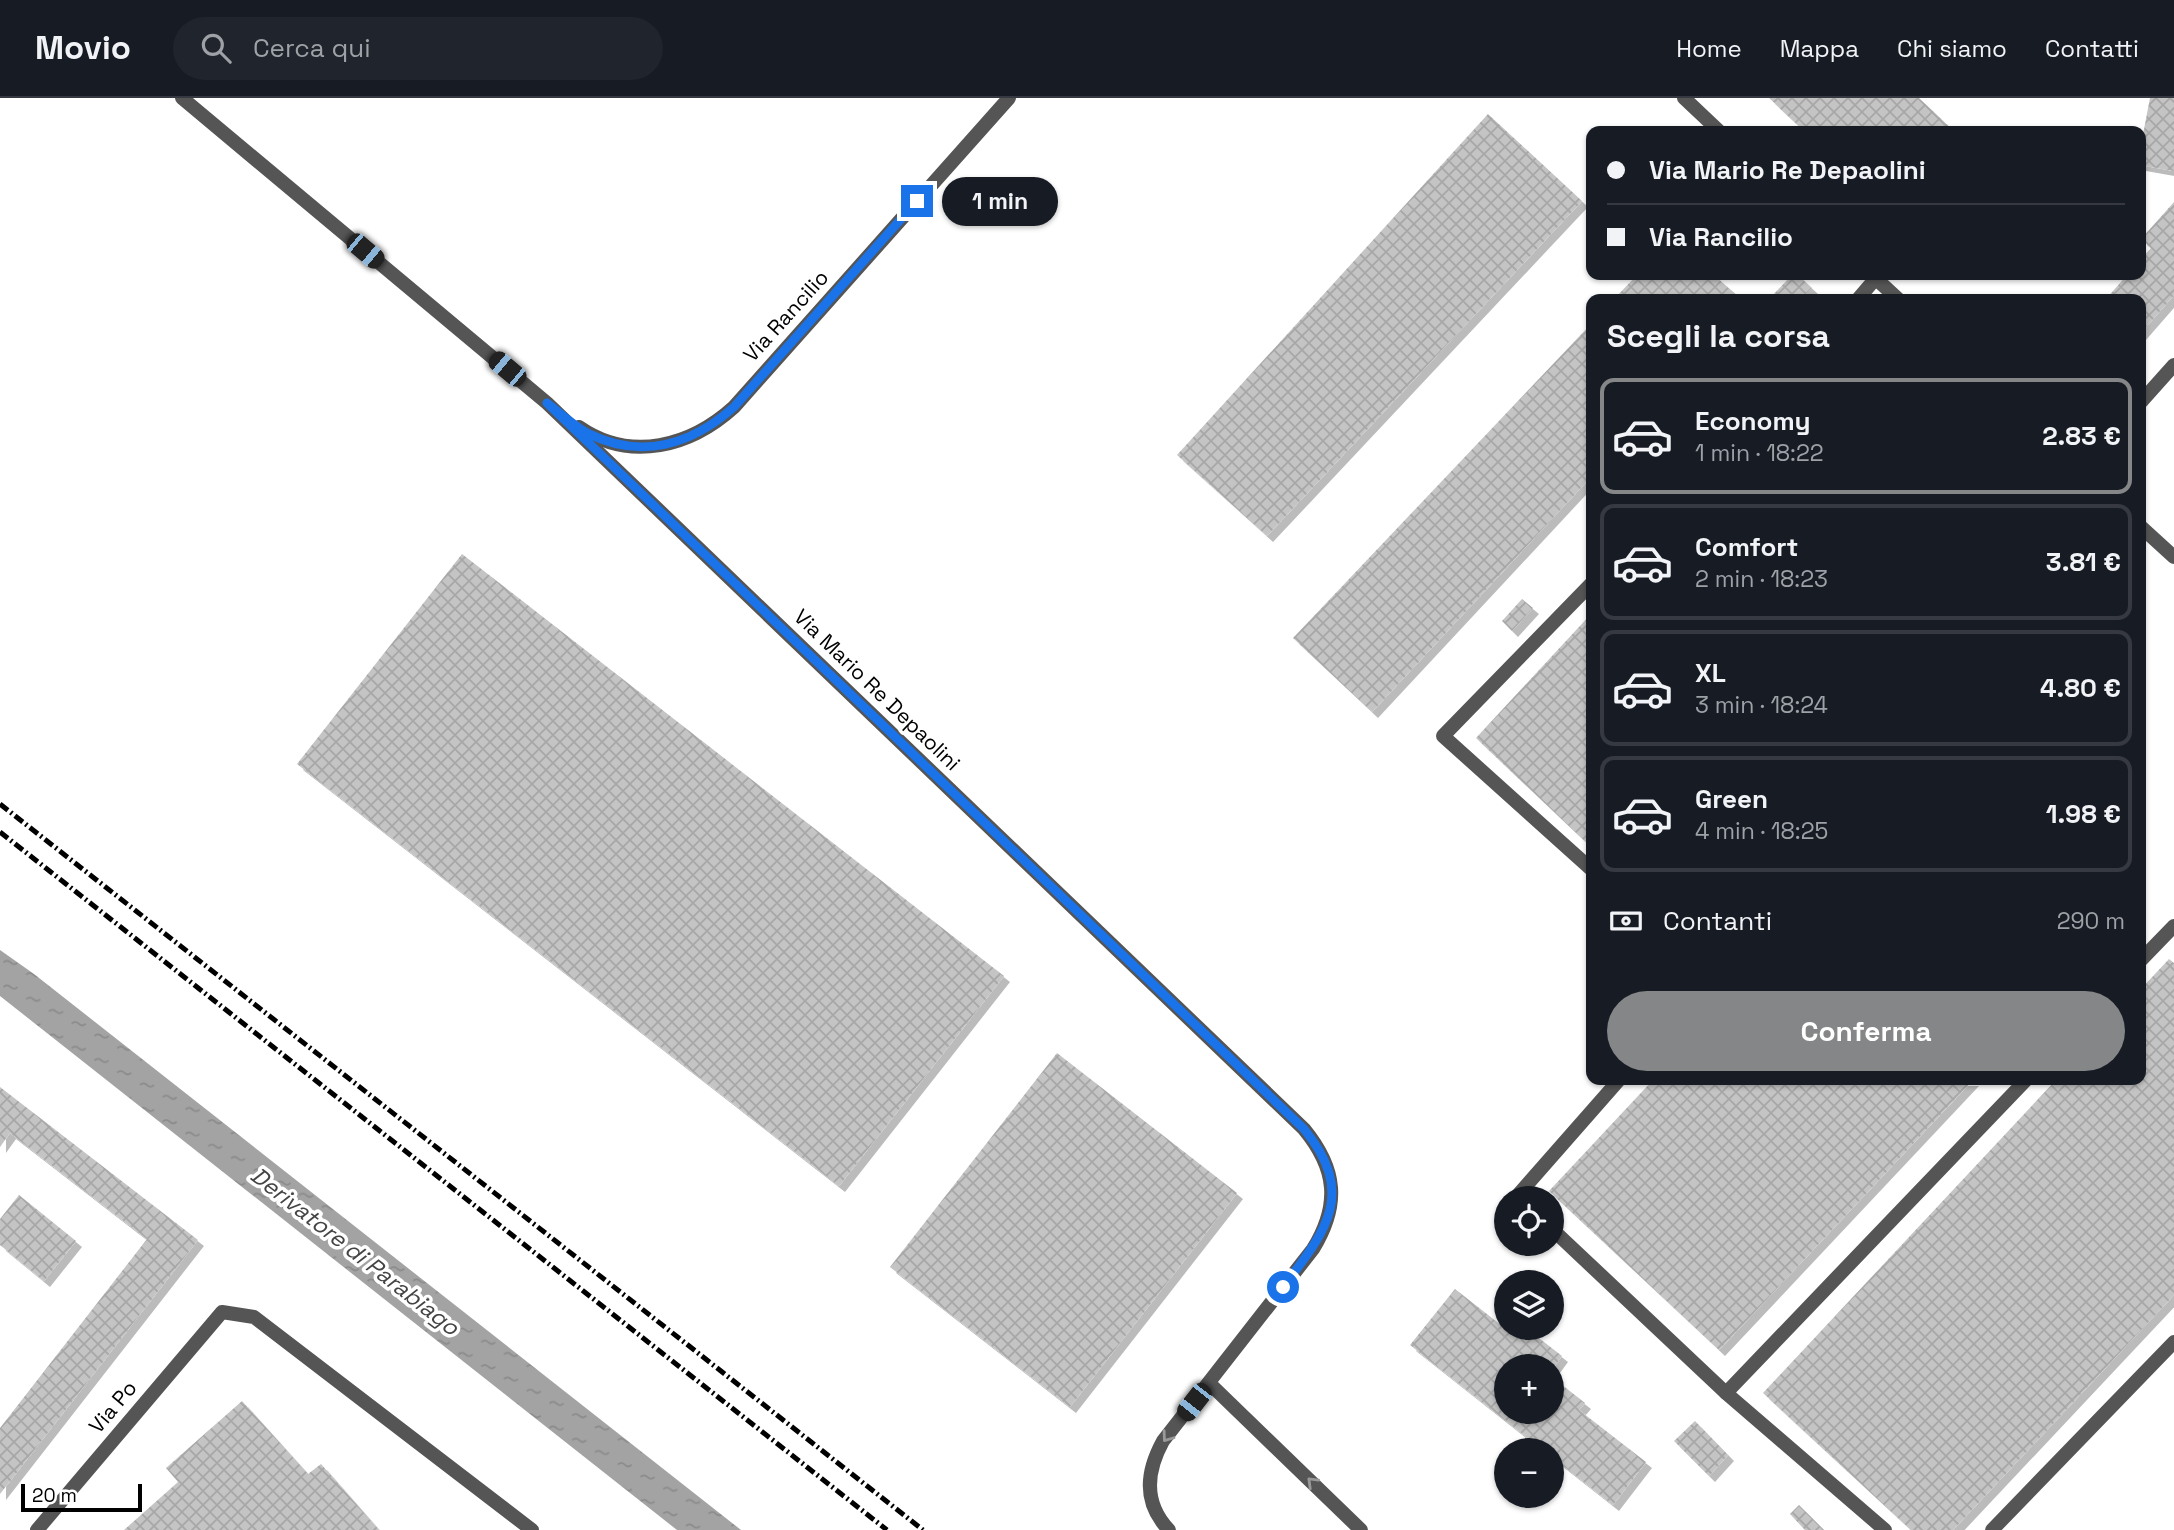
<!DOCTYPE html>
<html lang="it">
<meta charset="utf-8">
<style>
:root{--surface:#171b24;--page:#20242c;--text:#f1f3f6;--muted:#9ea1a6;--line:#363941;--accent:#858687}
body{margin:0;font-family:"Space Grotesk",sans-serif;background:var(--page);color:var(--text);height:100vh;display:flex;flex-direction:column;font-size:26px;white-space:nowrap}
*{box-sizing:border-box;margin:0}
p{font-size:23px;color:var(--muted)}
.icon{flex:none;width:38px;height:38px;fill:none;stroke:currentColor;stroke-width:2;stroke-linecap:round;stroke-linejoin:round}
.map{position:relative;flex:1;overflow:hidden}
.side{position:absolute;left:1586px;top:196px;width:560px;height:791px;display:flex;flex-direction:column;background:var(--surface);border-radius:14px;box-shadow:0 2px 5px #0004}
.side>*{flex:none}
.banner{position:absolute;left:1586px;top:28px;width:560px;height:154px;border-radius:14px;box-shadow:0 2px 5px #0004;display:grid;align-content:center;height:154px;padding:0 21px;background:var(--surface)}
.tools{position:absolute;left:1494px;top:1088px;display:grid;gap:14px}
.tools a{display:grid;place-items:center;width:70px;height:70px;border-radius:50%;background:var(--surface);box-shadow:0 2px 5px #0004;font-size:35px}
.scale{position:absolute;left:21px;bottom:18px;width:121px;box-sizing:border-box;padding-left:7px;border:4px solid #000;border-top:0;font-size:19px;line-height:24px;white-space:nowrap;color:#000;-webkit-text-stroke:5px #fff;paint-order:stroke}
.end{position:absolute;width:32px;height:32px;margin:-16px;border:9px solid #1a73e8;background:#fff;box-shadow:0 0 0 4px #fff}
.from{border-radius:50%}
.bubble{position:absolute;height:49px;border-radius:24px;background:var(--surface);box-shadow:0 2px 5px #0004;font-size:23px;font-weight:600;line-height:49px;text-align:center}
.car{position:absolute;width:21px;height:42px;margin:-21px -10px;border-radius:9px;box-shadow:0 0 5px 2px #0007;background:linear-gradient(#222 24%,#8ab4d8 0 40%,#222 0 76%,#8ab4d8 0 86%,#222 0)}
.banner b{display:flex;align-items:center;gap:24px;height:66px;font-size:26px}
.banner b+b{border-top:2px solid var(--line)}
.banner i{width:18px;height:18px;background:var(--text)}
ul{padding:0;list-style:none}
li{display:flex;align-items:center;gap:21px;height:116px;margin:0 14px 10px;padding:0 7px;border:4px solid var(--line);border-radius:14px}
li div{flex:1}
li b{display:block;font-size:26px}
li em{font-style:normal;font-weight:600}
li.current{border-color:var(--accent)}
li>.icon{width:63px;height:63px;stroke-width:1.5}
h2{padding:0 21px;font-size:32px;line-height:84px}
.pay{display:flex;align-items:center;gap:18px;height:77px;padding:0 21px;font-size:26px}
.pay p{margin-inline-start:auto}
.primary-button{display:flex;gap:14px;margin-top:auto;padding:14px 21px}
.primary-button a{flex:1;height:80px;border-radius:42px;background:var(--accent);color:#fff;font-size:28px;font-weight:600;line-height:80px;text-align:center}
header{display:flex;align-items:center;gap:42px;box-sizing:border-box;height:98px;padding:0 35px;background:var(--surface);border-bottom:2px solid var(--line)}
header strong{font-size:33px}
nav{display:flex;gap:38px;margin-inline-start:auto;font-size:24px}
.search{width:490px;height:63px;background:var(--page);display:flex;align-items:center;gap:18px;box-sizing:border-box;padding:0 24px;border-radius:38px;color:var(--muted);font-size:26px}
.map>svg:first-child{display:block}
.water{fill:url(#water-ripples)}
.building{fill:url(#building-cross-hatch);filter:url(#shadow)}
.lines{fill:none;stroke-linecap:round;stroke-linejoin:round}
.service{stroke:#555;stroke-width:14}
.minor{stroke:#555;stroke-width:14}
.tertiary{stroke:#555;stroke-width:14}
.rail{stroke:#000;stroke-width:5;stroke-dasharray:10 3.5 2 3.5;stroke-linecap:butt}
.oneway{stroke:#999}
.route{stroke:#1a73e8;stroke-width:9}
.labels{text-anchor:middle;stroke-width:7;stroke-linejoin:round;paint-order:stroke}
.street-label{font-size:21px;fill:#000;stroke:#fff}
.water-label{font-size:23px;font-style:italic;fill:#444;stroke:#fff}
</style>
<header>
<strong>Movio</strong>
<div class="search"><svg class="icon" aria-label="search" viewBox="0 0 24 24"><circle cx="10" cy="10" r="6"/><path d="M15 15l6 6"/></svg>Cerca qui</div>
<nav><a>Home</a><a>Mappa</a><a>Chi siamo</a><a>Contatti</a></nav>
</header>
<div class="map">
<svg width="2174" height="1432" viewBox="0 0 2174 1432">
<defs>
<pattern id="water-ripples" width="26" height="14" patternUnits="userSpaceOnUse" patternTransform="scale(1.75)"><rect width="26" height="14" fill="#a3a3a3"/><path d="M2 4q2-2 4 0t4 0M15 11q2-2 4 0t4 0" fill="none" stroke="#8b8b8b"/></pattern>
<pattern id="building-cross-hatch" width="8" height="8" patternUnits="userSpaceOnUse" patternTransform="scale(1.75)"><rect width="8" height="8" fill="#c4c4c4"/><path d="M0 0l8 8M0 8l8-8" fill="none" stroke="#a7a7a7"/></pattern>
<filter id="shadow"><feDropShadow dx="6" dy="6" stdDeviation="0" flood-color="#0004"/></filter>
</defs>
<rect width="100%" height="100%" fill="#fff"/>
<path class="water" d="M 0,852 L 34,876 L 741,1432 L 677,1432 L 0,898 Z"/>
<g class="building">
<path d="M 1769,0 L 1919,0 L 1954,33 L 1804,33 Z"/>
<path d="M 2150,0 L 2174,0 L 2174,73 L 2140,67 L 2140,52 Z"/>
<path d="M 1488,16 L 1582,103 L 1267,438 L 1177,357 Z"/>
<path d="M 2174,104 L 2174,197 L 2140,236 L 2140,201 L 2106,201 L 2127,177 L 2140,177 L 2140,162 L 2151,150 L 2141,141 Z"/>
<path d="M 1637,177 L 1714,177 L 1741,201 L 1614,201 Z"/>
<path d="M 1792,177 L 1798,177 L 1812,190 L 1801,201 L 1769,201 Z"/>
<path d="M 1591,226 L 1591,379 L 1372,614 L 1293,540 Z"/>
<path d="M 462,456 L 1004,878 L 839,1088 L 297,666 Z"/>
<path d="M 1522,501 L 1533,510 L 1512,533 L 1502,523 Z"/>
<path d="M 1591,516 L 1591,749 L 1476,640 Z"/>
<path d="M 2169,861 L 2174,865 L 2174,1197 L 1953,1432 L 1911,1432 L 1763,1295 L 2056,982 L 2140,982 L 2140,892 Z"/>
<path d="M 1057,955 L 1237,1095 L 1070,1309 L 890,1169 Z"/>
<path d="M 1653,982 L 1973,982 L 1719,1252 L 1549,1093 Z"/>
<path d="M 0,989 L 198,1142 L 0,1396 L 0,1330 L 147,1141 L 10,1035 L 0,1049 Z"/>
<path d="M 19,1097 L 76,1143 L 44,1183 L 0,1147 L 0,1121 Z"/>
<path d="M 1455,1191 L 1515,1238 L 1521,1230 L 1526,1230 L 1562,1258 L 1554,1269 L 1507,1269 L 1507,1314 L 1552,1314 L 1552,1279 L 1585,1305 L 1579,1312 L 1646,1364 L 1613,1407 L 1552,1359 L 1552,1353 L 1544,1353 L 1410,1247 Z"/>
<path d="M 242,1303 L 308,1376 L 321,1366 L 379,1432 L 124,1432 L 178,1384 L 166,1370 Z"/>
<path d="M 1695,1323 L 1728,1357 L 1709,1378 L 1674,1343 Z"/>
<path d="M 1799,1407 L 1824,1432 L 1805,1432 L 1790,1416 Z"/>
</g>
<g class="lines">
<g class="service">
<path d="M 1858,201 L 1876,180"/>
<path d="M 1591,486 L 1443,638 L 1591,771"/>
<path d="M 2140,863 L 2174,828"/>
<path d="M 1520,1101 L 1517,1098 L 1619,982"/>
<path d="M 1552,1131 L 1726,1295"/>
<path d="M 1885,1432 L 1726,1295 L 2026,982"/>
<path d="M 1992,1432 L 2174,1244"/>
</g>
<g class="minor">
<path d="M 182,0 L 547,305 L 1304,1031 C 1337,1071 1340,1107 1313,1151 L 1163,1343 C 1146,1374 1143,1405 1169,1432"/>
<path d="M 2140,305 L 2174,267"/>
<path d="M 579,329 C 631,365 691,348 734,309 L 1009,0"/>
<path d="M 1209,1285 L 1361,1432"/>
<path d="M 37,1432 L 222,1214 L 254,1219 L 532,1432"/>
</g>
<g class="tertiary">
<path d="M 1684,0 L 1719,33"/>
<path d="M 1872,177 L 1898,201"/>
<path d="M 2140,428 L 2174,459"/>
</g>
<g class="rail">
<path d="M 0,706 L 923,1432"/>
<path d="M 0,734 L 887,1432"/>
</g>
</g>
<defs><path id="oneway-chevron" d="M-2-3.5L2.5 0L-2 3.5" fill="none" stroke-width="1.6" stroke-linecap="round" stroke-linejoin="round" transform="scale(1.75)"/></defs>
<g class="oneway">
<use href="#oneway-chevron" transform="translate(1167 1339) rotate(126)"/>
<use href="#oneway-chevron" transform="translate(1312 1384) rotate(-136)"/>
</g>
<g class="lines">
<path class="route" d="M 917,103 L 734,309 C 691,347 641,362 587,335 C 573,327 560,315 547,305 L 1304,1031 C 1357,1096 1326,1133 1283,1189"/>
</g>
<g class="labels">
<g class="street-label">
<text transform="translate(786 218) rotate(-48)" y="7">Via Rancilio</text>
<text transform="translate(877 592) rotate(44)" y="7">Via Mario Re Depaolini</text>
<text transform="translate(113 1309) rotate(-50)" y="7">Via Po</text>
</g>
<g class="water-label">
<text transform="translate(355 1153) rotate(38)" y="8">Derivatore di Parabiago</text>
</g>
</g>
</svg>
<div class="tools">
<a><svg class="icon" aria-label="locate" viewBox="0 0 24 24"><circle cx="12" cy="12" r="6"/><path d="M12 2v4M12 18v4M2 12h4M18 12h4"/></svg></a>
<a><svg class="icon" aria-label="layers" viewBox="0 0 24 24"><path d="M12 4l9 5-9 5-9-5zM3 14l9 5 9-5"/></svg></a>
<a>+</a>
<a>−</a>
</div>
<div class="scale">20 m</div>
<i class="end from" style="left:1283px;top:1189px"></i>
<i class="end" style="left:917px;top:103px"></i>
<div class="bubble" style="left:942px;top:79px;width:116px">1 min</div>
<i class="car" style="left:365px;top:153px;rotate:130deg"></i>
<i class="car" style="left:507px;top:271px;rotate:310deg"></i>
<i class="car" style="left:1194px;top:1304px;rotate:218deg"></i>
<div class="banner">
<b><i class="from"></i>Via Mario Re Depaolini</b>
<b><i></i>Via Rancilio</b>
</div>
<section class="side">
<h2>Scegli la corsa</h2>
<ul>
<li class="current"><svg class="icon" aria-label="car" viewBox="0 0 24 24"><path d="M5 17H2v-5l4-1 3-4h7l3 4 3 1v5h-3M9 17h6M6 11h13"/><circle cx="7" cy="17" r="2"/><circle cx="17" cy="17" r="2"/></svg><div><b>Economy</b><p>1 min · 18:22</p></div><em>2.83 €</em></li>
<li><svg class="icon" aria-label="car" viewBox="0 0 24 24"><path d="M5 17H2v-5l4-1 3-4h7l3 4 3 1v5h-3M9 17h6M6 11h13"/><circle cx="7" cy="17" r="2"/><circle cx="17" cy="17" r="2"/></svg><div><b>Comfort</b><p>2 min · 18:23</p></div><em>3.81 €</em></li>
<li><svg class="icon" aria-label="car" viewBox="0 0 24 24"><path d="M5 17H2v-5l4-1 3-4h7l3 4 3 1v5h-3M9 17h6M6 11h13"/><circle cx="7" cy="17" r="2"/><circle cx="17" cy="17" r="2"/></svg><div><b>XL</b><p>3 min · 18:24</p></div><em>4.80 €</em></li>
<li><svg class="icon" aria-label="car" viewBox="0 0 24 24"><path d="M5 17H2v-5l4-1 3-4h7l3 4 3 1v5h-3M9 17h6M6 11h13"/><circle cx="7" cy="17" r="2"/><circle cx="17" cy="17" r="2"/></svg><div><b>Green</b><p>4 min · 18:25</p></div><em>1.98 €</em></li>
</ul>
<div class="pay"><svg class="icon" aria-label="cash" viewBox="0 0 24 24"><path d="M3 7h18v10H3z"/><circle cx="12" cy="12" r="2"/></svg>Contanti<p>290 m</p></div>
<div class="primary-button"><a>Conferma</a></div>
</section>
</div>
